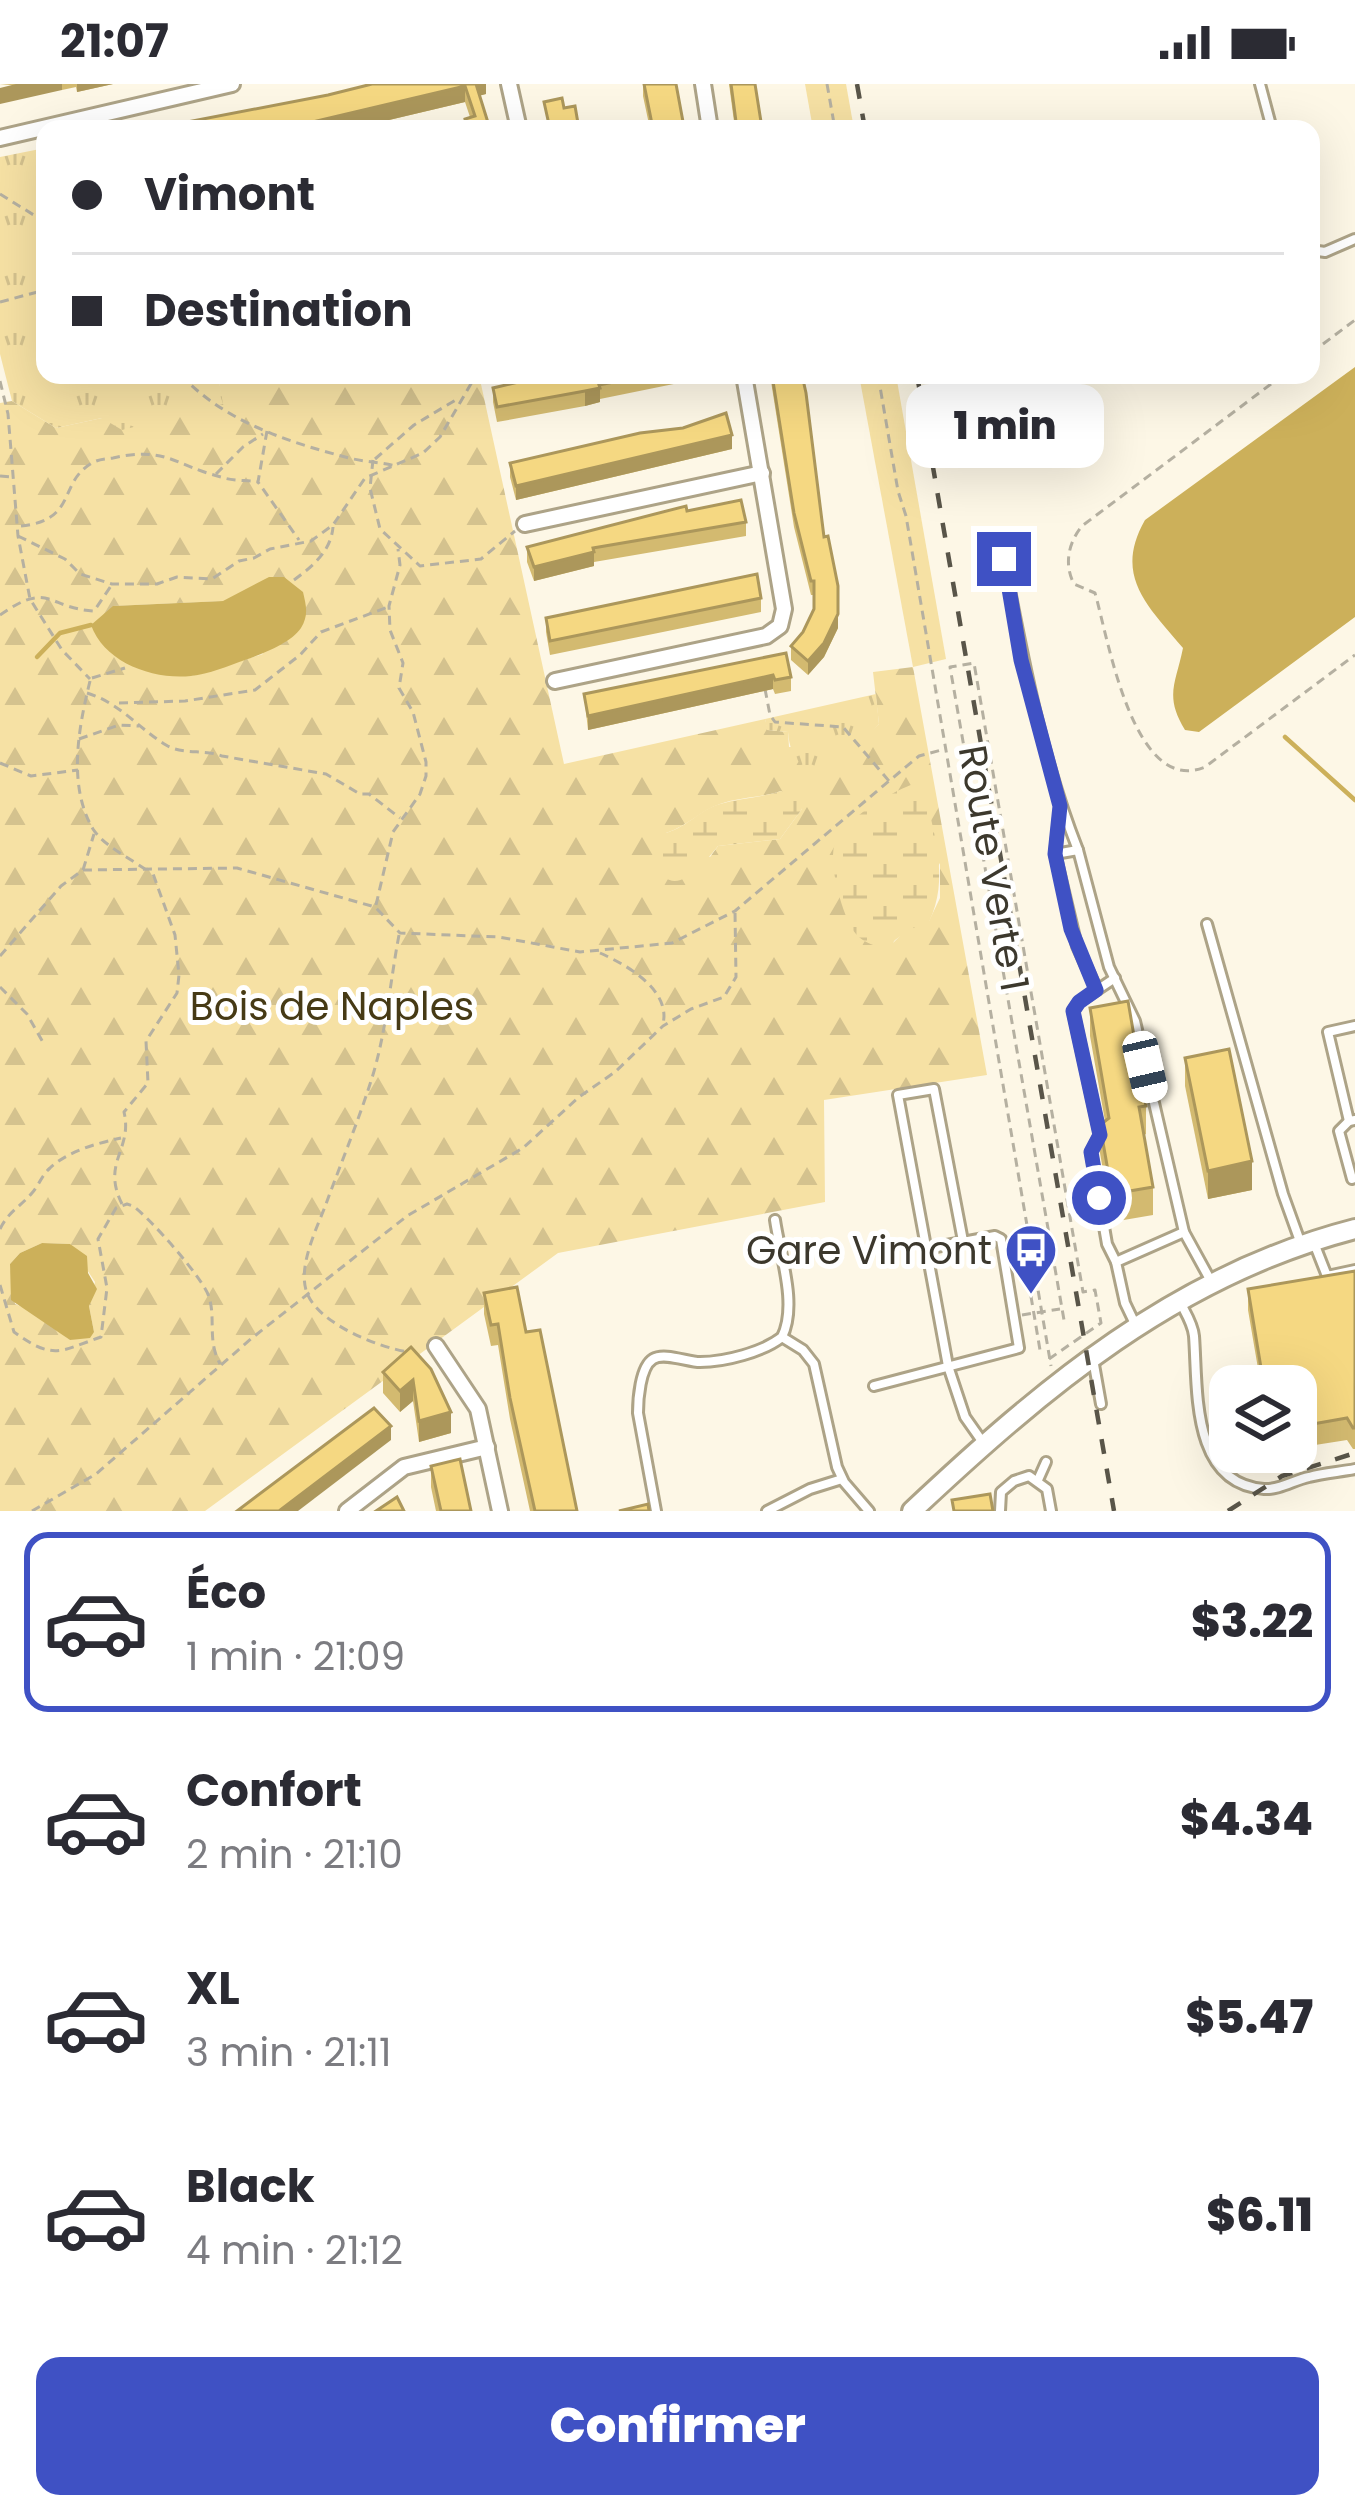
<!DOCTYPE html>
<html lang="fr">
<meta charset="utf-8">
<style>
:root{--surface:#fff;--page:#f7f7f7;--text:#2b2b33;--muted:#7c7c81;--line:#e1e1e2;--accent:#3f51c4}
body{margin:0;font-family:Poppins,sans-serif;background:var(--page);color:var(--text);height:100vh;display:flex;flex-direction:column;font-size:45px;white-space:nowrap}
*{box-sizing:border-box;margin:0}
p{font-size:39px;color:var(--muted)}
.icon{flex:none;width:66px;height:66px;fill:none;stroke:currentColor;stroke-width:2;stroke-linecap:round;stroke-linejoin:round}
.map{position:relative;height:1427px;overflow:hidden}
.panel{display:flex;flex-direction:column;background:var(--surface);flex:1}
.panel>*{flex:none}
.guide{position:absolute;left:36px;top:36px;width:1284px;height:264px;border-radius:24px;box-shadow:0 12px 48px #0002;display:grid;align-content:center;height:264px;padding:0 36px;background:var(--surface)}
.buttons{position:absolute;left:1209px;top:1281px;display:grid;gap:24px}
.buttons a{display:grid;place-items:center;width:108px;height:108px;border-radius:24px;background:var(--surface);box-shadow:0 12px 48px #0002;font-size:60px}
.end{position:absolute;width:54px;height:54px;margin:-27px;border:15px solid #3f51c4;background:#fff;box-shadow:0 0 0 6px #fff}
.from{border-radius:50%}
.bubble{position:absolute;height:84px;border-radius:24px;background:var(--surface);box-shadow:0 12px 48px #0002;font-size:39px;font-weight:800;line-height:84px;text-align:center}
.car{position:absolute;width:36px;height:72px;margin:-36px -18px;border-radius:15px;box-shadow:0 0 9px 3px #0007;background:linear-gradient(#fff 24%,#345 0 40%,#fff 0 76%,#345 0 86%,#fff 0)}
.guide b{display:flex;align-items:center;gap:42px;height:114px;font-size:45px}
.guide b+b{border-top:3px solid var(--line)}
.guide i{width:30px;height:30px;background:var(--text)}
ul{padding:21px 0 0;list-style:none}
li{display:flex;align-items:center;gap:36px;height:180px;margin:0 24px 18px;padding:0 12px;border:6px solid transparent;border-radius:24px}
li div{flex:1}
li b{display:block;font-size:45px}
li em{font-style:normal;font-weight:800}
li.current{border-color:var(--accent)}
li>.icon{width:108px;height:108px;stroke-width:1.5}
.action{display:flex;gap:24px;margin-top:auto;padding:24px 36px}
.action a{flex:1;height:138px;border-radius:24px;background:var(--accent);color:#fff;font-size:48px;font-weight:800;line-height:138px;text-align:center}
.status{display:flex;justify-content:space-between;align-items:center;height:84px;padding:0 60px;background:var(--surface);direction:ltr}
.status svg{height:33px;fill:currentColor}
.map>svg:first-child{display:block}
.grass{fill:#f6e1a4}
.forest{fill:url(#forest-firs);fill-rule:evenodd}
.wetland{fill:url(#wetland-marsh)}
.park{fill:url(#park-tufts)}
.water{fill:#ccb05a}
.lines{fill:none;stroke-linecap:round;stroke-linejoin:round}
.stream{stroke:#ccb05a;stroke-width:4.5}
.lane-casing{stroke:#ada387;stroke-width:14}
.street-casing{stroke:#ada387;stroke-width:20}
.secondary-casing{stroke:#ada387;stroke-width:24}
.path{stroke:#b5b0a1;stroke-width:3;stroke-dasharray:9 6;stroke-linecap:butt}
.lane{stroke:#fff;stroke-width:8}
.street{stroke:#fff;stroke-width:14}
.secondary{stroke:#fff;stroke-width:18}
.rail{stroke:#595549;stroke-width:4.5;stroke-dasharray:15 15;stroke-linecap:butt}
.wall{fill:#d3ba70}
.shaded-wall{fill:#ac975b}
.building{fill:#f5d882;stroke:#ac975b;stroke-width:3}
.route{stroke:#3f51c4;stroke-width:15}
.labels{text-anchor:middle;stroke-width:10;stroke-linejoin:round;paint-order:stroke}
.street-label{font-size:39px;fill:#3c382d;stroke:#fff}
.park-label{font-size:39px;fill:#463a15;stroke:#fff}
.poi-label{font-size:39px;fill:#3c382d;stroke:#fff;text-anchor:end}
</style>
<div class="status"><b>21:07</b><svg viewBox="0 0 49 12"><path d="M0 12V9h3v3zM5 12V6h3v6zM10 12V3h3v9zM15 12V0h3v12zM26 1h20v11H26zM47 4h2v5h-2z"/></svg></div>
<div class="map">
<svg width="1355" height="1427" viewBox="0 0 1355 1427">
<defs>
<pattern id="forest-firs" width="22" height="20" patternUnits="userSpaceOnUse" patternTransform="scale(3)"><rect width="22" height="20" fill="#f6e1a4"/><path d="M5 1l3.5 6h-7zM16 11l3.5 6h-7z" fill="#d4c28e"/></pattern>
<pattern id="wetland-marsh" width="20" height="14" patternUnits="userSpaceOnUse" patternTransform="scale(3)"><rect width="20" height="14" fill="#f6e1a4"/><path d="M1 5h8M5 5V1M11 12h8M15 12V8" fill="none" stroke="#d4c28e"/></pattern>
<pattern id="park-tufts" width="24" height="20" patternUnits="userSpaceOnUse" patternTransform="scale(3)"><rect width="24" height="20" fill="#f6e1a4"/><path d="M3 7l-1-3M5 7V3M7 7l1-3M15 17l-1-3M17 17v-4M19 17l1-3" fill="none" stroke="#d4c28e"/></pattern>
</defs>
<rect width="100%" height="100%" fill="#fdf7e6"/>
<g class="grass">
<path d="M 805,0 L 846,0 L 854,45 L 813,45 Z"/>
<path d="M 859,291 L 896,291 L 946,575 L 913,583 Z"/>
</g>
<path class="forest" d="M 218,291 L 479,291 L 564,680 L 765,635 L 768,646 L 788,648 L 789,663 L 851,664 L 879,640 L 873,588 L 913,583 L 987,991 L 824,1016 L 825,1118 L 558,1169 L 205,1427 L 0,1427 L 0,319 L 12,317 L 56,344 L 102,334 L 222,320 ZM 223,517 L 263,570 L 191,592 L 113,522 ZM 781,707 L 802,725 L 780,755 L 718,762 L 710,773 L 666,749 C 688,742 701,726 720,720 C 740,713 761,714 781,707 ZM 940,779 L 940,814 L 929,837 L 910,842 L 893,859 ZM 42,1159 L 70,1160 L 95,1198 L 89,1222 L 94,1248 L 70,1256 L 34,1228 L 15,1220 L 10,1180 L 20,1169 Z"/>
<g class="wetland">
<path d="M 913,700 L 924,705 C 934,750 950,795 929,838 C 908,843 899,856 881,864 C 871,860 863,858 856,850 C 843,835 826,775 836,757 C 851,731 886,711 913,700 Z"/>
<path d="M 781,707 L 798,712 L 802,725 L 780,755 L 718,762 C 701,783 672,820 653,777 L 666,749 C 689,742 699,726 720,720 C 740,714 760,714 781,707 Z"/>
</g>
<g class="park">
<path d="M 45,64 L 45,291 L 218,291 L 223,320 L 122,346 L 102,334 L 56,344 L 12,317 L 0,270 L 0,73 Z"/>
<path d="M 876,610 L 879,640 L 831,687 C 803,691 790,675 788,648 L 767,646 L 765,635 Z"/>
</g>
<g class="water">
<path d="M 1355,283 L 1355,533 L 1199,648 L 1185,646 C 1164,612 1176,599 1183,564 C 1148,522 1113,492 1145,436 Z"/>
<path d="M 269,493 L 284,493 L 303,508 C 306,521 309,531 301,544 C 291,559 262,570 245,576 C 228,582 209,590 191,592 C 152,596 104,578 91,541 L 113,522 L 223,517 Z"/>
<path d="M 42,1159 L 70,1160 L 87,1172 L 88,1189 L 97,1205 L 89,1222 L 94,1248 L 90,1254 L 70,1256 L 11,1216 L 10,1180 L 20,1169 Z"/>
</g>
<g class="lines">
<g class="stream">
<path d="M 37,573 L 60,549 L 91,541"/>
<path d="M 1285,653 L 1355,716"/>
</g>
<g class="lane-casing">
<g id="lane">
<path d="M 1260,0 L 1272,45"/>
<path d="M 1311,166 L 1325,168 L 1355,155"/>
<path d="M 1004,475 C 1023,575 1041,672 1078,766"/>
<path d="M 1055,770 L 1060,724"/>
<path d="M 1207,840 L 1283,1110 L 1301,1160"/>
<path d="M 1115,894 L 1079,918 L 1073,927 L 1100,1051 L 1091,1068 L 1107,1160 L 1116,1178"/>
<path d="M 1097,906 L 1077,862 L 1055,770 L 1078,766 L 1109,883 L 1135,937 L 1184,1148"/>
<path d="M 1355,942 L 1328,948 L 1349,1037 L 1355,1036"/>
<path d="M 1349,1037 L 1339,1047 L 1352,1095"/>
<path d="M 963,1157 L 934,1005 L 898,1011 L 948,1282 L 965,1333 L 984,1360"/>
<path d="M 1314,1159 L 1327,1192 L 1355,1186"/>
<path d="M 1180,1218 C 1185,1228 1193,1240 1194,1252 C 1198,1303 1190,1400 1264,1405 C 1280,1406 1294,1396 1309,1393 C 1324,1389 1340,1388 1355,1385"/>
<path d="M 1136,1242 L 1125,1219 L 1116,1178 L 1184,1148 L 1212,1199"/>
<path d="M 782,1253 L 803,1266 L 814,1280 L 837,1383 L 844,1398 L 869,1427"/>
<path d="M 1093,1275 L 1101,1320"/>
<path d="M 874,1302 L 1019,1264 L 1001,1155 L 995,1152 L 925,1165"/>
<path d="M 1038,1396 L 1046,1378"/>
<path d="M 656,1427 L 638,1329 C 638,1316 640,1283 653,1275 C 664,1268 688,1278 700,1278 C 725,1278 763,1268 782,1253 C 798,1221 780,1171 775,1136"/>
<path d="M 767,1427 L 810,1405 L 842,1395"/>
<path d="M 1000,1427 L 1001,1408 L 1014,1397 L 1029,1392 L 1047,1405 L 1051,1427"/>
</g>
</g>
<g class="street-casing">
<g id="street">
<path d="M 509,0 L 519,45"/>
<path d="M 703,0 L 710,45"/>
<path d="M 0,54 L 232,0"/>
<path d="M 525,440 L 762,389"/>
<path d="M 555,597 L 766,552 L 780,542 L 784,525 L 744,291"/>
<path d="M 436,1262 L 478,1325 L 500,1427"/>
<path d="M 347,1427 L 404,1383 L 487,1363"/>
</g>
</g>
<g class="secondary-casing">
<path id="secondary" d="M 912,1427 C 1043,1304 1176,1191 1355,1145"/>
</g>
<g class="path">
<path d="M 827,0 L 835,45"/>
<path d="M 0,110 L 45,138"/>
<path d="M 0,218 L 45,206"/>
<path d="M 1311,269 L 1355,236"/>
<path d="M 181,291 C 225,338 288,358 349,374 C 365,378 380,378 396,382"/>
<path d="M 878,291 L 898,407 L 906,432 L 1051,1282"/>
<path d="M 1283,291 L 1082,442 C 1068,459 1064,481 1074,500 L 1095,509 C 1108,553 1133,713 1205,683 L 1355,571"/>
<path d="M 0,297 L 8,330 L 18,452 L 30,515 L 62,566 L 90,595"/>
<path d="M 267,347 L 258,398 L 299,456"/>
<path d="M 375,375 L 414,341 L 459,314"/>
<path d="M 373,376 L 370,404 L 380,445 L 420,482 L 481,475 L 515,447"/>
<path d="M 216,390 L 243,363 L 263,350"/>
<path d="M 0,392 L 12,393"/>
<path d="M 21,442 C 79,436 57,397 94,378 C 100,375 106,375 113,374 C 166,362 174,381 221,393 C 232,397 246,396 258,398"/>
<path d="M 18,452 L 65,475 L 80,490 L 112,500 L 157,500 L 177,493 L 212,495 L 239,477 L 254,474 L 270,465 L 311,457 L 333,441 L 365,394 L 423,369 L 440,353 L 472,298 L 481,291"/>
<path d="M 294,496 C 313,482 331,467 333,443"/>
<path d="M 0,531 C 50,496 46,524 94,527 L 111,502"/>
<path d="M 92,594 L 125,584"/>
<path d="M 90,597 C 79,642 67,701 93,745 C 103,761 129,774 145,785"/>
<path d="M 765,605 L 770,631 L 775,638 L 843,643 L 889,697 L 919,672 L 945,665"/>
<path d="M 87,609 C 120,619 138,644 166,661 C 182,671 204,665 222,672 L 326,690 L 360,710 L 369,710 L 400,734"/>
<path d="M 119,619 L 185,617 L 255,606 L 300,571 L 321,548 L 388,523"/>
<path d="M 79,655 L 119,641 L 139,642"/>
<path d="M 0,679 L 31,692 L 78,686"/>
<path d="M 83,786 L 94,750"/>
<path d="M 376,821 L 393,748 L 420,710 L 426,692 L 426,678 L 413,628 L 399,604 L 403,579 L 390,546 L 389,522 L 400,481 L 398,465"/>
<path d="M 399,851 C 390,898 386,951 371,997 C 358,1038 341,1079 326,1120 C 317,1144 297,1183 307,1209 C 319,1240 378,1263 408,1268"/>
<path d="M 600,869 C 627,881 671,906 663,940"/>
<path d="M 0,872 L 61,802 L 83,786 L 237,784 L 375,823 L 400,849 L 499,853 L 580,868 L 672,859 L 735,827 L 889,697"/>
<path d="M 0,903 L 27,930 L 45,962"/>
<path d="M 122,1120 C 101,1078 133,1066 124,1028 L 148,999 L 146,957 L 177,909 L 179,891 L 175,851 L 152,787"/>
<path d="M 0,1145 C 9,1127 20,1123 32,1109 C 39,1101 42,1091 50,1084 C 68,1067 98,1059 121,1054"/>
<path d="M 1021,1153 L 1040,1266"/>
<path d="M 1021,1154 L 1047,1150"/>
<path d="M 0,1201 L 14,1248 C 54,1277 60,1267 101,1253 L 107,1204 L 98,1155 L 116,1124 L 127,1120 L 133,1122 C 149,1133 204,1195 209,1213 C 216,1235 207,1256 220,1280"/>
<path d="M 1022,1231 L 1060,1225"/>
<path d="M 1049,1275 L 1101,1239 L 1095,1206 L 1083,1208 L 974,579 L 950,583 L 1064,1236"/>
<path d="M 32,1427 L 96,1390 L 252,1254 L 407,1132 L 523,1064 L 579,1013 L 615,988 L 663,942 L 691,925 L 724,913 L 736,893 L 735,827"/>
</g>
<use href="#lane" class="lane"/>
<use href="#street" class="street"/>
<use href="#secondary" class="secondary"/>
<g class="rail">
<path d="M 857,0 L 865,45"/>
<path d="M 917,291 L 1114,1427"/>
<path d="M 1228,1427 L 1282,1392 L 1355,1369"/>
</g>
</g>
<g class="wall">
<path d="M 0,0 L 113,0 L 77,8 L 76,3 L 62,6 Z"/>
<path d="M 486,0 L 486,10 L 480,11 L 490,45 L 465,45 L 465,35 L 470,33 L 465,18 L 351,45 L 182,45 L 182,39 Z"/>
<path d="M 643,0 L 684,45 L 650,45 L 643,12 Z"/>
<path d="M 729,0 L 755,0 L 762,44 L 735,45 Z"/>
<path d="M 549,291 L 718,291 L 600,315 L 600,318 L 585,322 L 497,338 L 493,318 L 493,304 Z"/>
<path d="M 770,291 L 802,291 L 824,453 L 838,502 L 838,544 L 824,573 L 808,591 L 791,576 L 791,562 L 803,548 L 814,525 L 814,511 L 811,511 L 794,443 Z"/>
<path d="M 732,365 L 516,416 L 510,393 L 510,379 Z"/>
<path d="M 687,427 L 746,438 L 746,452 L 594,478 L 594,482 L 534,497 L 527,478 L 527,463 Z"/>
<path d="M 761,514 L 761,528 L 550,571 L 546,548 L 546,534 Z"/>
<path d="M 791,593 L 791,607 L 775,610 L 773,605 L 588,646 L 584,610 Z"/>
<path d="M 1090,924 L 1146,1022 L 1146,1050 L 1144,1051 L 1153,1103 L 1153,1131 L 1112,1138 L 1100,1069 L 1100,1041 L 1105,1037 L 1090,952 Z"/>
<path d="M 1185,974 L 1252,1106 L 1208,1115 L 1185,1002 Z"/>
<path d="M 1355,1187 L 1355,1365 L 1353,1365 L 1347,1356 L 1296,1364 L 1296,1302 L 1261,1302 L 1248,1226 L 1248,1205 Z"/>
<path d="M 484,1209 L 526,1248 L 577,1427 L 530,1427 L 510,1335 L 498,1261 L 491,1262 L 484,1230 Z"/>
<path d="M 411,1263 L 451,1349 L 419,1358 L 413,1317 L 400,1328 L 383,1309 L 383,1288 Z"/>
<path d="M 431,1382 L 471,1427 L 436,1427 L 431,1403 Z"/>
</g>
<g class="shaded-wall">
<path d="M 16,0 L 62,0 L 62,6 L 0,20 L 0,4 Z"/>
<path d="M 77,0 L 113,0 L 77,8 Z"/>
<path d="M 475,0 L 486,0 L 486,10 L 475,13 Z"/>
<path d="M 465,2 L 465,18 L 351,45 L 283,45 Z"/>
<path d="M 600,304 L 600,318 L 585,322 L 585,307 Z"/>
<path d="M 732,351 L 732,365 L 516,416 L 516,402 Z"/>
<path d="M 594,468 L 594,482 L 534,497 L 534,483 Z"/>
<path d="M 838,530 L 838,544 L 824,573 L 808,591 L 808,577 Z"/>
<path d="M 773,591 L 773,605 L 588,646 L 588,632 Z"/>
<path d="M 1252,1077 L 1252,1106 L 1208,1115 L 1208,1087 Z"/>
<path d="M 413,1296 L 413,1317 L 400,1328 L 400,1307 Z"/>
<path d="M 451,1328 L 451,1349 L 419,1358 L 419,1337 Z"/>
<path d="M 391,1342 L 391,1356 L 298,1427 L 279,1427 Z"/>
</g>
<g class="building">
<path d="M 372,0 L 476,0 L 490,45 L 467,45 L 465,35 L 475,32 L 465,2 L 283,45 L 182,45 L 182,39 L 328,11 Z"/>
<path d="M 644,0 L 676,0 L 684,43 L 653,45 Z"/>
<path d="M 731,0 L 755,0 L 762,44 L 737,45 Z"/>
<path d="M 562,14 L 564,24 L 575,22 L 579,45 L 550,45 L 544,18 Z"/>
<path d="M 549,291 L 648,291 L 599,301 L 600,304 L 585,307 L 497,323 L 493,304 Z"/>
<path d="M 772,291 L 802,291 L 806,309 L 824,453 L 828,452 L 838,502 L 838,530 L 824,559 L 808,577 L 791,562 L 803,548 L 814,525 L 814,497 L 811,497 L 794,429 Z"/>
<path d="M 726,329 L 732,351 L 516,402 L 510,379 L 640,349 L 683,344 Z"/>
<path d="M 741,416 L 746,438 L 593,464 L 594,468 L 534,483 L 527,463 L 686,422 L 687,427 Z"/>
<path d="M 757,490 L 761,514 L 550,557 L 546,534 Z"/>
<path d="M 786,569 L 791,593 L 775,596 L 773,591 L 588,632 L 584,610 Z"/>
<path d="M 1128,917 L 1146,1022 L 1139,1023 L 1153,1103 L 1112,1110 L 1100,1041 L 1109,1034 L 1090,924 Z"/>
<path d="M 1229,965 L 1252,1077 L 1208,1087 L 1185,974 Z"/>
<path d="M 1355,1187 L 1355,1344 L 1353,1344 L 1347,1334 L 1296,1343 L 1296,1302 L 1264,1302 L 1248,1205 Z"/>
<path d="M 517,1203 L 526,1248 L 540,1246 L 577,1427 L 535,1427 L 510,1314 L 498,1240 L 491,1241 L 484,1209 Z"/>
<path d="M 411,1263 L 431,1285 L 451,1328 L 419,1337 L 413,1296 L 400,1307 L 383,1288 Z"/>
<path d="M 374,1324 L 391,1342 L 279,1427 L 237,1427 Z"/>
<path d="M 460,1375 L 471,1427 L 441,1427 L 431,1382 Z"/>
<path d="M 990,1410 L 993,1427 L 954,1427 L 952,1416 Z"/>
<path d="M 397,1413 L 404,1427 L 376,1427 Z"/>
<path d="M 648,1420 L 649,1427 L 619,1427 Z"/>
</g>
<g class="lines">
<path class="route" d="M 1004,475 L 1021,576 L 1060,722 L 1055,770 L 1071,845 L 1096,906 L 1079,918 L 1073,927 L 1100,1051 L 1091,1068 L 1099,1114"/>
</g>
<defs>
<g id="bus-pin" transform="scale(2.7)"><path d="M0 17L-7.5 6A9.5 9.5 0 1 1 7.5 6Z" fill="#3f51c4" stroke="#fff"/><path d="M-5-6H5V4H4V6H2V4H-2V6H-4V4H-5ZM-3.5-4V0h7V-4ZM-3.5 1.2v1.5H-2V1.2ZM2 1.2v1.5H3.5V1.2Z" fill="#fff"/></g>
</defs>
<g fill-rule="evenodd">
<use href="#bus-pin" x="1031" y="1166"/>
</g>
<g class="labels">
<g class="street-label">
<text transform="translate(994 784) rotate(80)" y="14">Route Verte 1</text>
</g>
<g class="park-label">
<text x="332" y="936">Bois de Naples</text>
</g>
<g class="poi-label">
<text x="992" y="1180">Gare Vimont</text>
</g>
</g>
</svg>
<div class="buttons">
<a><svg class="icon" aria-label="layers" viewBox="0 0 24 24"><path d="M12 4l9 5-9 5-9-5zM3 14l9 5 9-5"/></svg></a>
</div>
<i class="end from" style="left:1099px;top:1114px"></i>
<i class="end" style="left:1004px;top:475px"></i>
<div class="bubble" style="left:906px;top:300px;width:198px">1 min</div>
<i class="car" style="left:1145px;top:983px;rotate:167deg"></i>
<div class="guide">
<b><i class="from"></i>Vimont</b>
<b><i></i>Destination</b>
</div>
</div>
<section class="panel">
<ul>
<li class="current"><svg class="icon" aria-label="car" viewBox="0 0 24 24"><path d="M5 17H2v-5l4-1 3-4h7l3 4 3 1v5h-3M9 17h6M6 11h13"/><circle cx="7" cy="17" r="2"/><circle cx="17" cy="17" r="2"/></svg><div><b>Éco</b><p>1 min · 21:09</p></div><em>$3.22</em></li>
<li><svg class="icon" aria-label="car" viewBox="0 0 24 24"><path d="M5 17H2v-5l4-1 3-4h7l3 4 3 1v5h-3M9 17h6M6 11h13"/><circle cx="7" cy="17" r="2"/><circle cx="17" cy="17" r="2"/></svg><div><b>Confort</b><p>2 min · 21:10</p></div><em>$4.34</em></li>
<li><svg class="icon" aria-label="car" viewBox="0 0 24 24"><path d="M5 17H2v-5l4-1 3-4h7l3 4 3 1v5h-3M9 17h6M6 11h13"/><circle cx="7" cy="17" r="2"/><circle cx="17" cy="17" r="2"/></svg><div><b>XL</b><p>3 min · 21:11</p></div><em>$5.47</em></li>
<li><svg class="icon" aria-label="car" viewBox="0 0 24 24"><path d="M5 17H2v-5l4-1 3-4h7l3 4 3 1v5h-3M9 17h6M6 11h13"/><circle cx="7" cy="17" r="2"/><circle cx="17" cy="17" r="2"/></svg><div><b>Black</b><p>4 min · 21:12</p></div><em>$6.11</em></li>
</ul>
<div class="action"><a>Confirmer</a></div>
</section>
